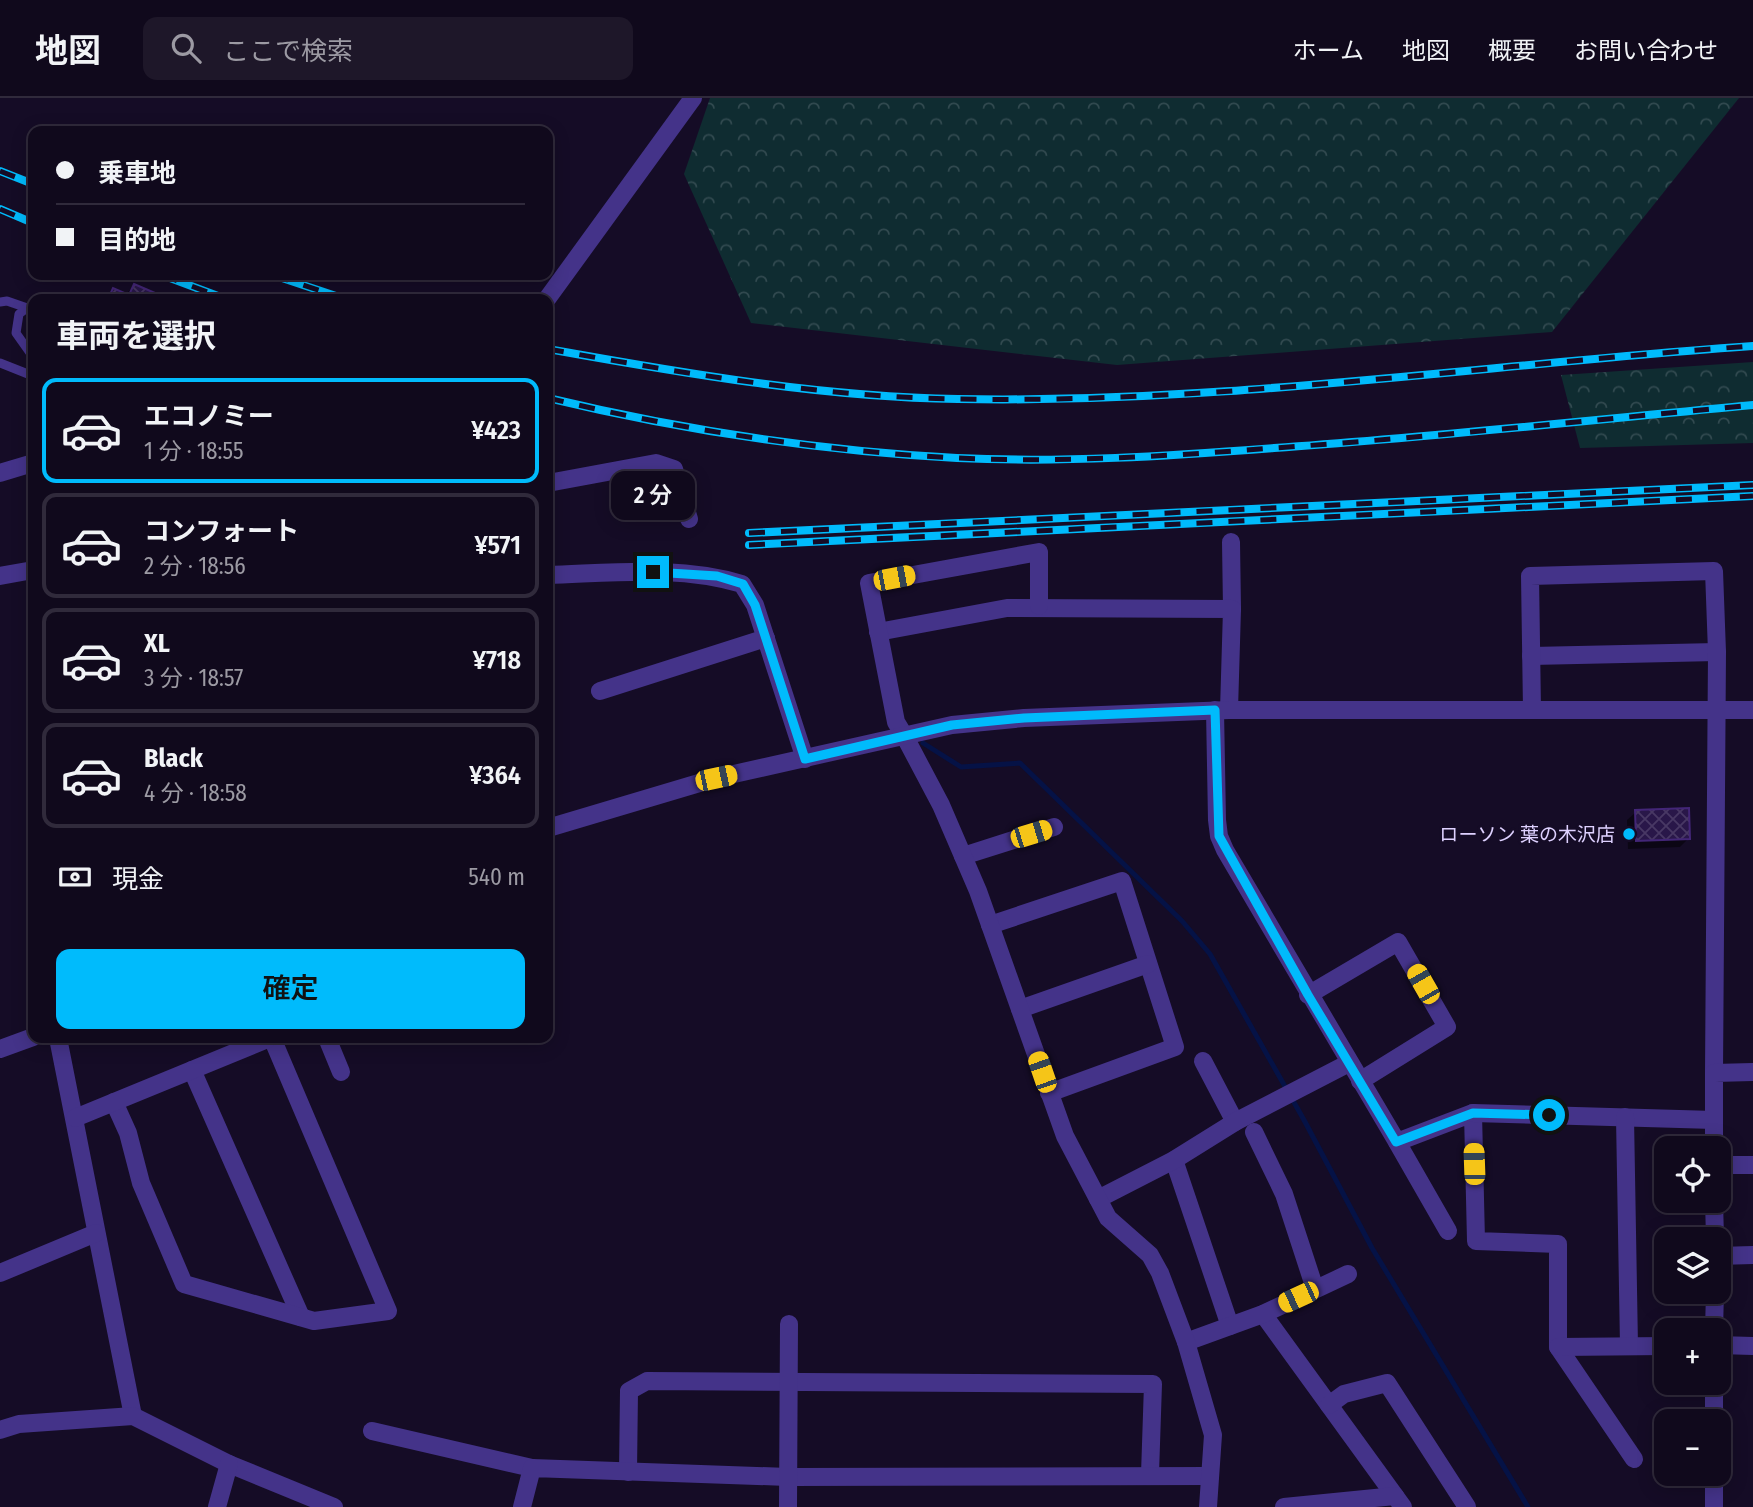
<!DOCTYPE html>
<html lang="ja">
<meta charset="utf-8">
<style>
:root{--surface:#10091c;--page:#1e1729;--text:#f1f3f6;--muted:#9c9aa3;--line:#302a3b;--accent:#00bbfc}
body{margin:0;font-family:"Fira Sans Condensed","Noto Sans JP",sans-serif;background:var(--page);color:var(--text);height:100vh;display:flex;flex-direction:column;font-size:26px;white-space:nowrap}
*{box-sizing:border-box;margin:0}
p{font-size:23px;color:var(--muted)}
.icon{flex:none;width:38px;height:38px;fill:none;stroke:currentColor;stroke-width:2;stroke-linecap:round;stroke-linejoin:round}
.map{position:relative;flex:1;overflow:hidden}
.side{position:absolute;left:28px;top:196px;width:525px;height:749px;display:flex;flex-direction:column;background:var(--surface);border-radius:14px;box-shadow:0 4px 18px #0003,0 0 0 2px var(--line)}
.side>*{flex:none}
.top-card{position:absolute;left:28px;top:28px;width:525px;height:154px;border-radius:14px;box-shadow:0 4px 18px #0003,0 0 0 2px var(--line);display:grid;align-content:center;height:154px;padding:0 28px;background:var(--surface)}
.controls{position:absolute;left:1654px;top:1038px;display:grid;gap:14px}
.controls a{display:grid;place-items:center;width:77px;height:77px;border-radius:14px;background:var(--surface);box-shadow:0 4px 18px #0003,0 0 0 2px var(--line);font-size:35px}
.end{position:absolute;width:32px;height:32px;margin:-16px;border:9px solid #00bbfc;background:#111;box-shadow:0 0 0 4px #111}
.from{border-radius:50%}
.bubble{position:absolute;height:49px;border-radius:14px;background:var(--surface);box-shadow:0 4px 18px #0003,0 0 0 2px var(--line);font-size:23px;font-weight:600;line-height:49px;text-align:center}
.car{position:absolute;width:21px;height:42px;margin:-21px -10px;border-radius:9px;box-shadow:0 0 5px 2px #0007;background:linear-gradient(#f5c518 24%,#345 0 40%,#f5c518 0 76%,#345 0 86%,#f5c518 0)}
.top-card b{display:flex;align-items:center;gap:24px;height:66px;font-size:26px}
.top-card b+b{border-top:2px solid var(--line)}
.top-card i{width:18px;height:18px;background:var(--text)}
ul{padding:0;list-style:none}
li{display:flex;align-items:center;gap:21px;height:105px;margin:0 14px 10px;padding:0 14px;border:4px solid var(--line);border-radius:14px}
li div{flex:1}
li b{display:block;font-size:26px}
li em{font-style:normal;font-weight:600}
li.selected{border-color:var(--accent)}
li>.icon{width:63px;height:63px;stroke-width:1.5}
h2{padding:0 28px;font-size:32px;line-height:84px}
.pay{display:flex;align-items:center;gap:18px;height:77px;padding:0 28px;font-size:26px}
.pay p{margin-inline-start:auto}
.primary-button{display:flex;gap:14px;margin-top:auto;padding:14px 28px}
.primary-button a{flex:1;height:80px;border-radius:14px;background:var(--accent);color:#111;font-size:28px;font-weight:600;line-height:80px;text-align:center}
header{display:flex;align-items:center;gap:42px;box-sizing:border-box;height:98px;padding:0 35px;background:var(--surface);border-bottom:2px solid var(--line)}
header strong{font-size:33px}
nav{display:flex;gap:38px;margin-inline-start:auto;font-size:24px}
.search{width:490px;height:63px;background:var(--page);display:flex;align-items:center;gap:18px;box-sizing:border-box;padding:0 24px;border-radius:14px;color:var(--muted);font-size:26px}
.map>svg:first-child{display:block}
.forest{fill:url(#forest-crowns)}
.shadow{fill:#0007}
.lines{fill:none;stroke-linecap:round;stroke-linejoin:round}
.stream{stroke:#051246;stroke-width:5}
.building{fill:url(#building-cross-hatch);stroke:#432677;stroke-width:2}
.service{stroke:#443389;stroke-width:9}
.minor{stroke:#443389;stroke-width:18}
.tertiary{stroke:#443389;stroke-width:18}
.rail-casing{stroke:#00bbfc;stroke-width:8}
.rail{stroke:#150c26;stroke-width:5;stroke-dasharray:16;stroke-linecap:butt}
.route{stroke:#00bbfc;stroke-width:9}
.poi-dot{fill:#00bbfc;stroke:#150c26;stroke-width:2.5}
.labels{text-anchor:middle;stroke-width:5;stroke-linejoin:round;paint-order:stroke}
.poi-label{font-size:19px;fill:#ded1ff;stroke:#150c26;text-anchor:end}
</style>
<header>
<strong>地図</strong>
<div class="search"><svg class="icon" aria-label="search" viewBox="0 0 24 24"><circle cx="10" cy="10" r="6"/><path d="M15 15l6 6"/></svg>ここで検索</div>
<nav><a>ホーム</a><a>地図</a><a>概要</a><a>お問い合わせ</a></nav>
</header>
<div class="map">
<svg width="1753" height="1409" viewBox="0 0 1753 1409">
<defs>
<pattern id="forest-crowns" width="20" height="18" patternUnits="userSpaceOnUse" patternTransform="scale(1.75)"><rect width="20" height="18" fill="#0f2c31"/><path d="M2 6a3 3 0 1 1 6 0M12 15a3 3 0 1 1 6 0" fill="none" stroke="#324a50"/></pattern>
<pattern id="building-cross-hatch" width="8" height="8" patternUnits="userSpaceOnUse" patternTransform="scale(1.75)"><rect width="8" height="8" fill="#291749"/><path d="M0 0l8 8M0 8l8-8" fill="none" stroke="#483864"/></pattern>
</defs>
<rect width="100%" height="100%" fill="#150c26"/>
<g class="forest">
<path d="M 710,0 L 1739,0 L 1552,234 L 1117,267 L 751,225 L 684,76 Z"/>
<path d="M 1753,264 L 1753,345 L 1580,350 L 1561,277 Z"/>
</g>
<g class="shadow">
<path d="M 134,188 L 165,201 L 105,201 L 114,192 L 125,197 Z"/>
<path d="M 1636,714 L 1688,741 L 1680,749 L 1628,751 L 1627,722 Z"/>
</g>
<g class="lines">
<path class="stream" d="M 923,645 L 961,669 L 1020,665 L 1182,823 L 1210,856 L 1304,1022 L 1372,1150 L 1528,1409"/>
</g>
<g class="building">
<path d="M 134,186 L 169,201 L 108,201 L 113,190 L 129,197 Z"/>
<path d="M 1689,710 L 1690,741 L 1636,743 L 1635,712 Z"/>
</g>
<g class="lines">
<g class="service">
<path d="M 0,204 L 7,203 L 33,212"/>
<path d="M 27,210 L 19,216 L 16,235 L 33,259"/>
<path d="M 0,265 L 33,278"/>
</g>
<g class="minor">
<path d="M 547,201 L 693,0"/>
<path d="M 0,375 L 33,365"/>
<path d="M 548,385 L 656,365 L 674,371 L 689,421"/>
<path d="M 1231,444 L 1232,511"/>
<path d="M 548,477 C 612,475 680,467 742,486 L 755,507 L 805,661"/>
<path d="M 0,478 L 33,472"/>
<path d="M 878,534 L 1007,510 L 1232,511 L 1229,612"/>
<path d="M 1531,558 L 1717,554"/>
<path d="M 600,593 L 766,540"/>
<path d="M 1215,612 L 1217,722 L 1219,738 L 1225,752 L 1397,1044 L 1473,1015 L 1476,1143 L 1558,1146 L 1558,1249 L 1634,1361"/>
<path d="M 1532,612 L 1530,478 L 1714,473 L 1717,554 L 1714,975"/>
<path d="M 905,639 L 896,624 L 869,485 L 1039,454 L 1039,508"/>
<path d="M 963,758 L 1054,729"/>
<path d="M 990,827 L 1122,783 L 1175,949 L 1049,995"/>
<path d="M 1308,897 L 1398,844 L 1447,929 L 1360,983"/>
<path d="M 1020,911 L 1148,866"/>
<path d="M 58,940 L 133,1318"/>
<path d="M 327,940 L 341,974"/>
<path d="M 1203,963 L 1235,1024"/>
<path d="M 192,972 L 301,1219"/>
<path d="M 114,1004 L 128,1035 L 141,1085 L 184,1186 L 314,1223 L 388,1213 L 272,940"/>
<path d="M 1473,1015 L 1714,1022"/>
<path d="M 1625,1019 L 1629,1248"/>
<path d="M 75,1020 L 270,940"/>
<path d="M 1254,1034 L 1284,1096 L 1315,1191"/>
<path d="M 1397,1044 L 1448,1133"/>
<path d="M 1714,1050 L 1714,975 L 1753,974"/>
<path d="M 1174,1062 L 1230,1228"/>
<path d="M 1718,1067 L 1753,1067"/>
<path d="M 1098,1101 L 1174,1062 L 1235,1024 L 1349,965"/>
<path d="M 1714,1102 L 1715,1141"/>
<path d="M 1718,1158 L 1753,1157"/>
<path d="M 0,1175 L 96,1135"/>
<path d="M 1263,1216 L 1403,1409"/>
<path d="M 1714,1232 L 1715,1194"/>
<path d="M 1186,1244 L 1263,1216 L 1348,1176"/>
<path d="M 1718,1247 L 1753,1248"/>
<path d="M 1558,1249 L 1666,1248"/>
<path d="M 1329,1307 L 1344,1296 L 1387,1285 L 1467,1409"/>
<path d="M 1714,1323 L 1714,1284"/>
<path d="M 0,1332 L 19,1326 L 133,1318 L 229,1366 L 334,1409"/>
<path d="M 372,1333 L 532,1370"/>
<path d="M 628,1374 L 629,1293 L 647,1283 L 1153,1286 L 1150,1376"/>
<path d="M 217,1409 L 229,1366"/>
<path d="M 522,1409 L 532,1370 L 788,1379 L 1210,1378"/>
<path d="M 788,1409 L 789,1226"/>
<path d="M 1284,1409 L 1395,1398"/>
<path d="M 1714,1409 L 1714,1376"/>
</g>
<g class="tertiary">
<path d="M 905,639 L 941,707 L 978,793 L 1065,1038 L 1108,1120 L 1150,1157 L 1160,1175 L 1186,1244 L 1213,1337 L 1208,1409"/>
<path d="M 548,730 L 716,680 L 952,627 L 1024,620 L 1229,612 L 1753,612"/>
<path d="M 0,951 L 33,939"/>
</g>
<g class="rail-casing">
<g id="rail">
<path d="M 0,73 L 33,86"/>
<path d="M 0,111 L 33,125"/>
<path d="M 162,177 L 226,201"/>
<path d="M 273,177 L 345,201"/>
<path d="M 548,251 C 682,275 821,299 958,301 C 1224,306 1488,266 1753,248"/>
<path d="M 548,300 C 681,332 821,353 957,360 C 1062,365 1169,358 1274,350 C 1434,339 1593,322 1753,307"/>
<path d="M 749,435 L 1753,387"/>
<path d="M 749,447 L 1753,398"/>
</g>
</g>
<use href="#rail" class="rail"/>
</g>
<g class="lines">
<path class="route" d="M 653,474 L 717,478 L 743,486 L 755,507 L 805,661 L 952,627 L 1024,620 L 1215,612 L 1219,738 L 1308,897 L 1396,1044 L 1473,1015 L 1549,1017"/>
</g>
<circle class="poi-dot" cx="1629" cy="736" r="7"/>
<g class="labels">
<g class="poi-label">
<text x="1615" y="743">ローソン 葉の木沢店</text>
</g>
</g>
</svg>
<div class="controls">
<a><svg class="icon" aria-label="locate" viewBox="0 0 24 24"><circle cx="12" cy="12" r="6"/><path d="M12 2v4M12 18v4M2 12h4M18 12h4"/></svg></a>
<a><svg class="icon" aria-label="layers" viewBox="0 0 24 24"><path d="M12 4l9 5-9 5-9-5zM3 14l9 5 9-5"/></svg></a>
<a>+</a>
<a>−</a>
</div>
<i class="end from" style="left:1549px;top:1017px"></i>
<i class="end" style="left:653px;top:474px"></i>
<div class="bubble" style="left:611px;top:373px;width:84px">2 分</div>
<i class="car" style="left:894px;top:480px;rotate:79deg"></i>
<i class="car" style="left:716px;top:680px;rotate:78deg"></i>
<i class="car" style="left:1031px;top:736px;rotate:73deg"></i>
<i class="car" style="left:1423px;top:886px;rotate:330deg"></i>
<i class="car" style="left:1042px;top:974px;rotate:341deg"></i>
<i class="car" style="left:1474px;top:1066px;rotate:358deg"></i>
<i class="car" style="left:1298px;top:1199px;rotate:245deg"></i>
<div class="top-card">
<b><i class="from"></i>乗車地</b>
<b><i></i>目的地</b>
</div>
<section class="side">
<h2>車両を選択</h2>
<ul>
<li class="selected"><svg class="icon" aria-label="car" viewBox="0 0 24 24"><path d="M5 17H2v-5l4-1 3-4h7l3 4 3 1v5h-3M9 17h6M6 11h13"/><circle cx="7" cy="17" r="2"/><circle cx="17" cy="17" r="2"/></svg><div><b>エコノミー</b><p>1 分 · 18:55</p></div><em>¥423</em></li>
<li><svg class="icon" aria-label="car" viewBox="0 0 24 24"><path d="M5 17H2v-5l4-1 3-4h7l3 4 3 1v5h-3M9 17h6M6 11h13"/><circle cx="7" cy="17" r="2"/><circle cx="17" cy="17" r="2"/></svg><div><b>コンフォート</b><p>2 分 · 18:56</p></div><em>¥571</em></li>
<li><svg class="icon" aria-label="car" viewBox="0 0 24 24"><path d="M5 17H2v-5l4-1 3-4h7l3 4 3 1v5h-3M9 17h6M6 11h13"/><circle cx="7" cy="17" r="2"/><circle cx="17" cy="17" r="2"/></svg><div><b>XL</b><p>3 分 · 18:57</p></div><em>¥718</em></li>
<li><svg class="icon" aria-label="car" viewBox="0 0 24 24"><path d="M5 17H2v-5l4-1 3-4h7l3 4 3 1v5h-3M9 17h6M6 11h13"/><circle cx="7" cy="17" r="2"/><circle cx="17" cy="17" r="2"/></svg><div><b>Black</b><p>4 分 · 18:58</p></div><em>¥364</em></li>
</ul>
<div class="pay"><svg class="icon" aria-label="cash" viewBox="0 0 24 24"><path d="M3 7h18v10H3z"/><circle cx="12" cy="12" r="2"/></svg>現金<p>540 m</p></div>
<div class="primary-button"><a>確定</a></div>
</section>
</div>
